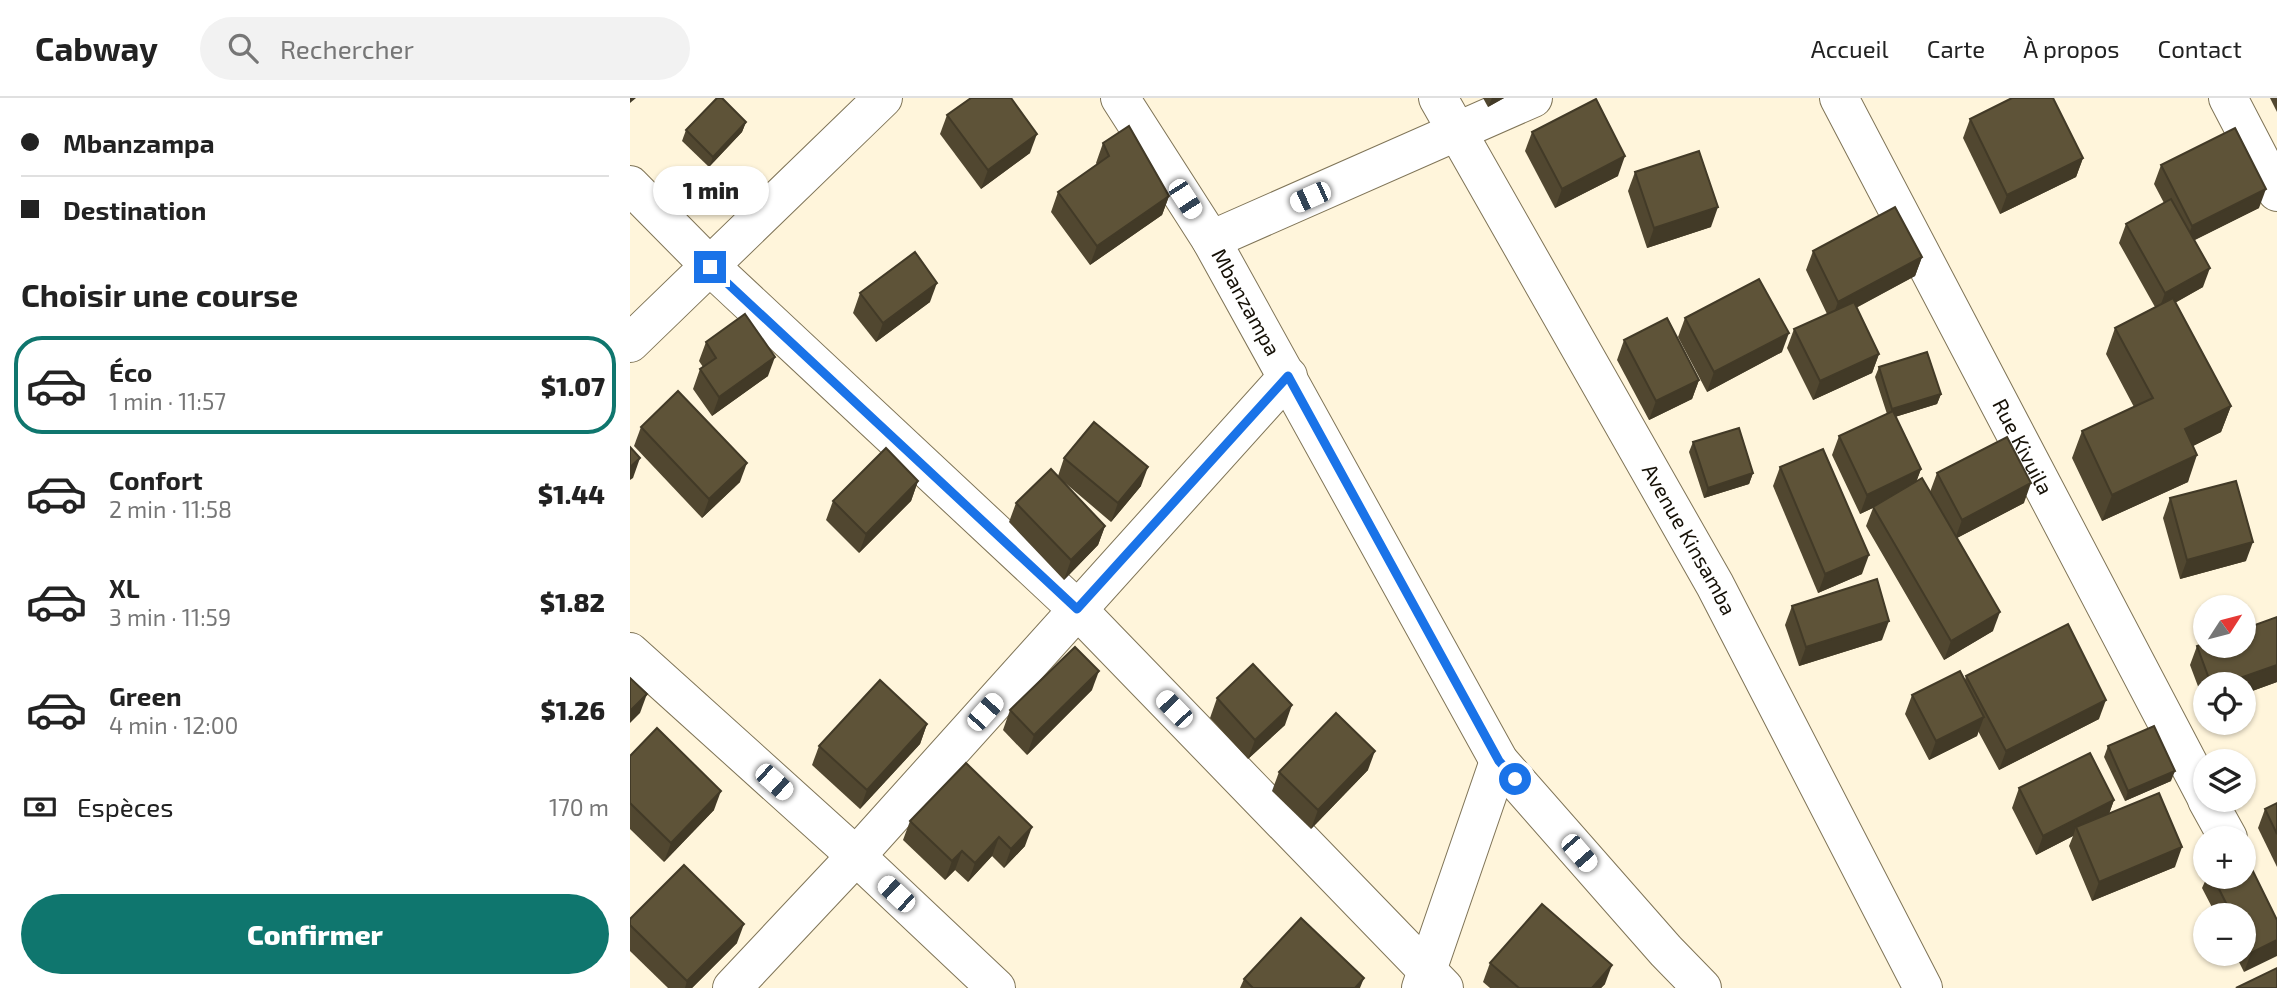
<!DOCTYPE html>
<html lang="fr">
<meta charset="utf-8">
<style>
:root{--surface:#fff;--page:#f2f2f2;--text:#222;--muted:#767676;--line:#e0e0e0;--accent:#0f766e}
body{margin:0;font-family:"Exo 2",sans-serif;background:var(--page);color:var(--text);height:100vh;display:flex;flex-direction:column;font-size:26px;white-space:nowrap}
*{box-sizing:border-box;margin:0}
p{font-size:23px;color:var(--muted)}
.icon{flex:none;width:38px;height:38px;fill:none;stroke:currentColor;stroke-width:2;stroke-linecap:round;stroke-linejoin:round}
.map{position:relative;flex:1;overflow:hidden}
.panel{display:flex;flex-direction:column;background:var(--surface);width:630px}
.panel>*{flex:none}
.top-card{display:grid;align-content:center;height:154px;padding:0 21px;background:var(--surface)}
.needle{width:46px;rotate:54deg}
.fabs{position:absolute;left:1563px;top:497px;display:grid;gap:14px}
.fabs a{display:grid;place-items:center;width:63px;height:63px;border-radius:50%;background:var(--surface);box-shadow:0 2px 5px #0004;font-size:35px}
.end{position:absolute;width:32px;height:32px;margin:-16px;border:9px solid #1a73e8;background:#fff;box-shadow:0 0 0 4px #fff}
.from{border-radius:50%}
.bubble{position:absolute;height:49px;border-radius:24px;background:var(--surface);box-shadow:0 2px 5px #0004;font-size:23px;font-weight:800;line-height:49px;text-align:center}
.car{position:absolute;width:21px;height:42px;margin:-21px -10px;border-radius:9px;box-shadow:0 0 5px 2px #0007;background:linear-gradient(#fff 24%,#345 0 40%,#fff 0 76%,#345 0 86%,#fff 0)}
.top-card b{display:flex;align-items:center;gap:24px;height:66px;font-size:26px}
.top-card b+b{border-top:2px solid var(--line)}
.top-card i{width:18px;height:18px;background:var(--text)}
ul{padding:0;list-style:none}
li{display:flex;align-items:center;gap:21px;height:98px;margin:0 14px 10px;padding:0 7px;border:4px solid transparent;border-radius:28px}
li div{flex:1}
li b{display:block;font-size:26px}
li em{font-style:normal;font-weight:800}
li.active{border-color:var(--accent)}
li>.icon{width:63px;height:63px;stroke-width:1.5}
h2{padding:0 21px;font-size:32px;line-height:84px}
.pay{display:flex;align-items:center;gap:18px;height:77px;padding:0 21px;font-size:26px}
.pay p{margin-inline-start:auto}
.action{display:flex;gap:14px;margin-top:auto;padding:14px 21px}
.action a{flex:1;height:80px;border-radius:42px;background:var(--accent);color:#fff;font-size:28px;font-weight:800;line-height:80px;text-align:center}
header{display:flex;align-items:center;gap:42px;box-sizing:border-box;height:98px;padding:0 35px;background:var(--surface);border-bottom:2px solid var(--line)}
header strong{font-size:33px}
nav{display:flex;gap:38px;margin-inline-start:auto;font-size:24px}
.search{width:490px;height:63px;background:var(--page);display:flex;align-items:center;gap:18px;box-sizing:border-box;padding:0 24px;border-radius:38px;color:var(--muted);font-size:26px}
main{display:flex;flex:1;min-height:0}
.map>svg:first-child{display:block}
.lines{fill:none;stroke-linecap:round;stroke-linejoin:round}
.minor-casing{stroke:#7f7457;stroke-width:40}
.minor{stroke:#fff;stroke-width:38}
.wall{fill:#514730}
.shaded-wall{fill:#423a27}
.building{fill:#5e5338;stroke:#423a27;stroke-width:2}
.route{stroke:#1a73e8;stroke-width:9}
.labels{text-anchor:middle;stroke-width:7;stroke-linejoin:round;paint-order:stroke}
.street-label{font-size:21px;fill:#151006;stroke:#fff}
</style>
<header>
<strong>Cabway</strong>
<div class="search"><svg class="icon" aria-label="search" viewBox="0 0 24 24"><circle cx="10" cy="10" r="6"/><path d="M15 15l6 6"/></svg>Rechercher</div>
<nav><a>Accueil</a><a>Carte</a><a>À propos</a><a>Contact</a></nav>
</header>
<main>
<section class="panel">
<div class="top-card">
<b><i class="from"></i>Mbanzampa</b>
<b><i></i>Destination</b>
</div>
<h2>Choisir une course</h2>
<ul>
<li class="active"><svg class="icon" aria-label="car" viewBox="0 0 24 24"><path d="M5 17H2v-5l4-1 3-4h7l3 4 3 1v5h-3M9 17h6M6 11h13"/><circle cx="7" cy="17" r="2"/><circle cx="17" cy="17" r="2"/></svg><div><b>Éco</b><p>1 min · 11:57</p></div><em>$1.07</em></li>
<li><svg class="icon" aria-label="car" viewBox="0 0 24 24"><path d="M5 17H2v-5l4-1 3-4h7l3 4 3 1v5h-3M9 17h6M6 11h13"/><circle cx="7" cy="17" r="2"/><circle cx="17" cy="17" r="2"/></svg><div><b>Confort</b><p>2 min · 11:58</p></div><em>$1.44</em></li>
<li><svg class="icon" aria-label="car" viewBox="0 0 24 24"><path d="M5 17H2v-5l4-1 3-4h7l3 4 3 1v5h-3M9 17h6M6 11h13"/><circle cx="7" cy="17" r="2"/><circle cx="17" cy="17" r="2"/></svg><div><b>XL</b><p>3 min · 11:59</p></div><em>$1.82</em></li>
<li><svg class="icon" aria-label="car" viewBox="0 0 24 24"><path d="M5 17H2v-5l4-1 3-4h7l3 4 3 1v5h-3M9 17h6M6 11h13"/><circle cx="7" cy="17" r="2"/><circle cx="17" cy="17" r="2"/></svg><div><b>Green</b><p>4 min · 12:00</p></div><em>$1.26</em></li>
</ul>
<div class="pay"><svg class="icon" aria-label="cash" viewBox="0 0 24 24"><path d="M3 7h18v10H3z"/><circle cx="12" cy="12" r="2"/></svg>Espèces<p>170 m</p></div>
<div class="action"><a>Confirmer</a></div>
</section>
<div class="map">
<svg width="1647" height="890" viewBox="0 0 1647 890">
<rect width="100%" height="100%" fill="#fff5db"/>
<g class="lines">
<g class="minor-casing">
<g id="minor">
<path id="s1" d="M 490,0 L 581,142 L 869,663 L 1036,853 L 1072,890"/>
<path id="s2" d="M 808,0 L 1085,487 L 1293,890"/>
<path id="s3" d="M 1209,0 L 1575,697"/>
<path d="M 1598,0 L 1647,94"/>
<path d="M 0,87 L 80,168 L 447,511 L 814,890"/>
<path d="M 581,142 L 903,0"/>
<path d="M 0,245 L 253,0"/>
<path d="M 0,554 L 226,758 L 366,890"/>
<path d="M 1577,702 L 1598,740"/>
<path d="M 102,890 L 226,758 L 658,278"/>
<path d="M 791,890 L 869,663"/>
</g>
</g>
<use href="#minor" class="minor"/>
</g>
<g class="wall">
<path d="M 853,0 L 874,0 L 858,9 Z"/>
<path d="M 1640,0 L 1647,0 L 1647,14 Z"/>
<path d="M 317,17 L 400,55 L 351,91 L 310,36 Z"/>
<path d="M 1340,21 L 1453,60 L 1446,79 L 1370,116 L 1333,40 Z"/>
<path d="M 116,24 L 112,34 L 79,69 L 52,43 L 56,32 Z"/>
<path d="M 902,34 L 988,78 L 925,110 L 895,53 Z"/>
<path d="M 473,45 L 539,98 L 532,117 L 460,167 L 421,114 L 428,94 L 467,67 L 466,65 Z"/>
<path d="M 1531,67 L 1629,110 L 1564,142 L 1573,189 L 1545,205 L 1601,308 L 1591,334 L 1563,348 L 1558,384 L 1472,423 L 1442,360 L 1452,333 L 1504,309 L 1476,256 L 1485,230 L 1525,209 L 1489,145 L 1496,126 L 1534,105 L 1524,86 Z"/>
<path d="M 1005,74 L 1081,129 L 1017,150 L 998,93 Z"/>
<path d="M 1183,153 L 1292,159 L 1285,178 L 1226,210 L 1249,256 L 1242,275 L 1183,302 L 1157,250 L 1164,231 L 1197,216 L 1176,172 Z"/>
<path d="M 230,195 L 300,204 L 246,244 L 223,215 Z"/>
<path d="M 1055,220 L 1152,254 L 1077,294 L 1048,239 Z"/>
<path d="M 994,242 L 1069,282 L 1062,301 L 1019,322 L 987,262 Z"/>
<path d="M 76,244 L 138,278 L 82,318 L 63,291 L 70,271 L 73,269 L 69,263 Z"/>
<path d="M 1249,269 L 1311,296 L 1307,306 L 1265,319 L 1291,371 L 1286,384 L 1300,394 L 1307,375 L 1394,405 L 1327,440 L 1363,533 L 1314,562 L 1236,428 L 1243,410 L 1230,416 L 1202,357 L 1209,338 L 1257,316 L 1245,279 Z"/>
<path d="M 11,329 L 110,384 L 72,420 L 4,348 Z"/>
<path d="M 1063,344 L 1123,375 L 1119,386 L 1074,400 L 1059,354 Z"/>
<path d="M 434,360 L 511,388 L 481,424 L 434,384 L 475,428 L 468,447 L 434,482 L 379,424 L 386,405 L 428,378 Z"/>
<path d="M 1150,369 L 1232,476 L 1188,495 L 1143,388 Z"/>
<path d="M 288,383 L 281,403 L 229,455 L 196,422 L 203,403 Z"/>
<path d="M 1540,400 L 1616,463 L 1550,481 L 1533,420 Z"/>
<path d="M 1162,508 L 1252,542 L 1169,568 L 1155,527 Z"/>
<path d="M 1647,519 L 1647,584 L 1614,596 L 1614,586 L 1575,586 L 1575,607 L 1560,567 L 1567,548 Z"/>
<path d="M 1336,578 L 1469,621 L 1369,672 L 1348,633 L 1347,638 L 1299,662 L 1275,616 L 1282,597 L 1335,582 Z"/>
<path d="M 462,592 L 397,657 L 373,632 L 380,612 Z"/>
<path d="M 587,600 L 655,627 L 618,661 L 580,620 Z"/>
<path d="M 297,626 L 290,646 L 230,711 L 182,667 L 189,648 Z"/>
<path d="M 1478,648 L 1541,683 L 1495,703 L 1474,659 Z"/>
<path d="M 0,658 L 84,712 L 34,764 L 0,731 Z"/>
<path d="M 336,665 L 395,748 L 374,770 L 362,758 L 338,784 L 325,772 L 315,782 L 273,742 L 280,723 Z"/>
<path d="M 738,672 L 681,731 L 642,693 L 649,674 Z"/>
<path d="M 1389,690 L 1484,702 L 1479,716 L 1545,769 L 1462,803 L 1439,748 L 1443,738 L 1406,757 L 1382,710 Z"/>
<path d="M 1647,705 L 1647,769 L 1628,730 L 1635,711 Z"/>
<path d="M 1577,779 L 1614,779 L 1647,822 L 1614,874 L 1605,856 L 1614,856 L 1614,817 L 1586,817 L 1572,790 Z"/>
<path d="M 0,821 L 107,845 L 62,890 L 38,890 L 0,853 Z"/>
<path d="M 860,865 L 975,886 L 971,890 L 860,890 L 853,884 Z"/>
<path d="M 614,881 L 730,890 L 610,890 Z"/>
</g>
<g class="shaded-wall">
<path d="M 0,0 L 6,0 L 0,5 Z"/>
<path d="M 862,0 L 874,0 L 858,9 Z"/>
<path d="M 116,24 L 112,34 L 79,69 L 83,59 Z"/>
<path d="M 407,36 L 400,55 L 351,91 L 358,72 Z"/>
<path d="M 995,58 L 988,78 L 925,110 L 932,91 Z"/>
<path d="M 1453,60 L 1446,79 L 1370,116 L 1377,97 Z"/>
<path d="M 1636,91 L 1629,110 L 1555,147 L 1562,128 Z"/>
<path d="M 539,98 L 532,117 L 460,167 L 467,148 Z"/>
<path d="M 1088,109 L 1081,129 L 1017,150 L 1024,130 Z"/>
<path d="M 1292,159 L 1285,178 L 1201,223 L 1208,204 Z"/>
<path d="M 1580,170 L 1573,189 L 1528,214 L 1535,195 Z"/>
<path d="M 307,185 L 300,204 L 246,244 L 253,225 Z"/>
<path d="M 1159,235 L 1152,254 L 1077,294 L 1084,274 Z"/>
<path d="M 1249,256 L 1242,275 L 1183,302 L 1190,283 Z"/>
<path d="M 145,259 L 138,278 L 82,318 L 89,299 Z"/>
<path d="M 1069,282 L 1062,301 L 1019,322 L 1026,303 Z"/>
<path d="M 1311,296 L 1307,306 L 1258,321 L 1262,311 Z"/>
<path d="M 1601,308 L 1591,334 L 1545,357 L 1555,331 Z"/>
<path d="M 1567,357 L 1558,384 L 1472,423 L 1482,397 Z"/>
<path d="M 10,360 L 3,380 L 0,382 L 0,369 Z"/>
<path d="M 117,365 L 110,384 L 72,420 L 79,401 Z"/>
<path d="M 518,369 L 511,388 L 481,424 L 488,405 Z"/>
<path d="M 1291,371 L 1284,390 L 1230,416 L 1237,397 Z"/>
<path d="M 1123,375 L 1119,386 L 1074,400 L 1078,390 Z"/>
<path d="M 288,383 L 281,403 L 229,455 L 236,436 Z"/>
<path d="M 1401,385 L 1394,405 L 1325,441 L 1332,422 Z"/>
<path d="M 475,428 L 468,447 L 434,482 L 441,462 Z"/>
<path d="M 1623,444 L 1616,463 L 1550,481 L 1557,462 Z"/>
<path d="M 1239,457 L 1232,476 L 1188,495 L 1195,476 Z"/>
<path d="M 1370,514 L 1363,533 L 1314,562 L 1321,543 Z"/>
<path d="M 1259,523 L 1252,542 L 1169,568 L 1176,549 Z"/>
<path d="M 1647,567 L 1647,584 L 1614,596 L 1614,586 L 1593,586 Z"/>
<path d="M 469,573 L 462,592 L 397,657 L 404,637 Z"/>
<path d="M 17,596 L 10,615 L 0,625 L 0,613 Z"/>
<path d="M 1476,602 L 1469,621 L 1369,672 L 1376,653 Z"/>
<path d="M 662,607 L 655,627 L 618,661 L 625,642 Z"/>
<path d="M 1354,619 L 1347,638 L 1299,662 L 1306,643 Z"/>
<path d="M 297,626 L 290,646 L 230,711 L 237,692 Z"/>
<path d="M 745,653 L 738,672 L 681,731 L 688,712 Z"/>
<path d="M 1545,673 L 1541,683 L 1495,703 L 1498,693 Z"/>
<path d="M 91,693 L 84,712 L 34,764 L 41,745 Z"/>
<path d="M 1484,702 L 1477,721 L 1446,729 L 1443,738 L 1406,757 L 1413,738 Z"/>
<path d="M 402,729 L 395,748 L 374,770 L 381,751 Z"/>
<path d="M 369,739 L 362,758 L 338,784 L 345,765 Z"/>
<path d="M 1552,749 L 1545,769 L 1462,803 L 1469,784 Z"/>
<path d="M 332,753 L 325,772 L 315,782 L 322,763 Z"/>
<path d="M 114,826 L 107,845 L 62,890 L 55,890 L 57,883 Z"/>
<path d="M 1647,842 L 1647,858 L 1614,874 L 1621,855 Z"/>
<path d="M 982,867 L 975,886 L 971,890 L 962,890 Z"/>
<path d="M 734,880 L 730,890 L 725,890 Z"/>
</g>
<g class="building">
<path d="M 87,0 L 92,0 L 116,24 L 83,59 L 56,32 Z"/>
<path d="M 341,0 L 381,0 L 407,36 L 358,72 L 317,17 Z"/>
<path d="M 1382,0 L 1423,0 L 1453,60 L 1377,97 L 1340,21 Z"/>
<path d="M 966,1 L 995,58 L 932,91 L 902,34 Z"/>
<path d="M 499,28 L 539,98 L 467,148 L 428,94 L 479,58 L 473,45 Z"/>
<path d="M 1605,30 L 1636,91 L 1562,128 L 1531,67 Z"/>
<path d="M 1069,53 L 1088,109 L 1024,130 L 1005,74 Z"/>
<path d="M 1541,101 L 1580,170 L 1535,195 L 1496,126 Z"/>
<path d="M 1265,109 L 1292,159 L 1208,204 L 1183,153 Z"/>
<path d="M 285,154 L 307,185 L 253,225 L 230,195 Z"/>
<path d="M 1129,181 L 1159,235 L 1084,274 L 1055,220 Z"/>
<path d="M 1543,200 L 1601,308 L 1555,331 L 1567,357 L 1482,397 L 1452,333 L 1523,300 L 1485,230 Z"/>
<path d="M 1224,204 L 1249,256 L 1190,283 L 1164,231 Z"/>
<path d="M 115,216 L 145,259 L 89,299 L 70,271 L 86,260 L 76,244 Z"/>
<path d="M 1037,220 L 1069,282 L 1026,303 L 994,242 Z"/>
<path d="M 1297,254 L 1311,296 L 1262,311 L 1249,269 Z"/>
<path d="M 48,293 L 117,365 L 79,401 L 11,329 Z"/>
<path d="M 1263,313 L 1291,371 L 1237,397 L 1209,338 Z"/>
<path d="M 464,324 L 518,369 L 488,405 L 434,360 Z"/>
<path d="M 1109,330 L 1123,375 L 1078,390 L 1063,344 Z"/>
<path d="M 1377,339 L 1401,385 L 1332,422 L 1307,375 Z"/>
<path d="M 0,349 L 10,360 L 0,369 Z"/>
<path d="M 256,350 L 288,383 L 236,436 L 203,403 Z"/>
<path d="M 1193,351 L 1239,457 L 1195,476 L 1150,369 Z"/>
<path d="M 421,371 L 475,428 L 441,462 L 386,405 Z"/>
<path d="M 1292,380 L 1370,514 L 1321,543 L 1243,409 Z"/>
<path d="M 1606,383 L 1623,444 L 1557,462 L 1540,400 Z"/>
<path d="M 1247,481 L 1259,523 L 1176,549 L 1162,508 Z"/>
<path d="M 1647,519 L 1647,567 L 1593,586 L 1581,586 L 1567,548 L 1575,545 L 1575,548 L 1614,548 L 1614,531 Z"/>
<path d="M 1438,526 L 1476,602 L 1376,653 L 1336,578 Z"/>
<path d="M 445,549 L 469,573 L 404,637 L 380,612 Z"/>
<path d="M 623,566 L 662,607 L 625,642 L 587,600 Z"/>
<path d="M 1330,573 L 1354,619 L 1306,643 L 1282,597 Z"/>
<path d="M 0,580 L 17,596 L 0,613 Z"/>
<path d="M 250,582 L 297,626 L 237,692 L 189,648 Z"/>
<path d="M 706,615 L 745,653 L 688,712 L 649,674 Z"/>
<path d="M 1524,628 L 1545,673 L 1498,693 L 1478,648 Z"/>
<path d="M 27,630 L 91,693 L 41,745 L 0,705 L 0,658 Z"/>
<path d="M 1460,655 L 1484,702 L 1413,738 L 1389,690 Z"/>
<path d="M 336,665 L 402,729 L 381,751 L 369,739 L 345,765 L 332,753 L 322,763 L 280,723 Z"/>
<path d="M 1529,695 L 1552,749 L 1469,784 L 1446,729 Z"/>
<path d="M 1647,705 L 1647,736 L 1635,711 Z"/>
<path d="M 1614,755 L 1647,822 L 1647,842 L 1621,855 L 1614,840 L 1614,817 L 1602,817 L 1583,779 L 1614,779 Z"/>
<path d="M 54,767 L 114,826 L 57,883 L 0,827 L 0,821 Z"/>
<path d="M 912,806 L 982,867 L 962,890 L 889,890 L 860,865 Z"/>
<path d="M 671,820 L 734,880 L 725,890 L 623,890 L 614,881 Z"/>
<path d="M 1647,870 L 1647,890 L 1606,890 Z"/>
</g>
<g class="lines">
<path class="route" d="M 80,169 L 447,511 L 658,278 L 869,663 L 885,681"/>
</g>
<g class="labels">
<g class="street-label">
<text dy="7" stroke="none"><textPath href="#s1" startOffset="240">Mbanzampa</textPath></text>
<text dy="7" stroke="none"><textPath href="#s3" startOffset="394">Rue Kivuila</textPath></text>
<text dy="7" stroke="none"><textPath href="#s2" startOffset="508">Avenue Kinsamba</textPath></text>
</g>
</g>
</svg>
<div class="fabs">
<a><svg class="needle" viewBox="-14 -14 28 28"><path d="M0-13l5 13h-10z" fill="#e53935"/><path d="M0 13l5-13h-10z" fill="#767676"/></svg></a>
<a><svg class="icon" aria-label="locate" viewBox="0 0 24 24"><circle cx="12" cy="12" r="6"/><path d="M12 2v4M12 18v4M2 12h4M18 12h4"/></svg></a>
<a><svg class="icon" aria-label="layers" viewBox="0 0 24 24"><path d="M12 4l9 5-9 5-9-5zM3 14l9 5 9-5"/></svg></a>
<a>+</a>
<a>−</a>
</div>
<i class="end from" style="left:885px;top:681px"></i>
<i class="end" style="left:80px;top:169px"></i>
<div class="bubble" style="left:23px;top:68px;width:116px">1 min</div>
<i class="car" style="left:680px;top:99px;rotate:246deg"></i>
<i class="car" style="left:555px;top:101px;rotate:147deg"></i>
<i class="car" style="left:544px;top:611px;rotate:316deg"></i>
<i class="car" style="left:355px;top:614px;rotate:42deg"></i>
<i class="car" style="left:144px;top:684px;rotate:132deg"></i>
<i class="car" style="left:949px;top:755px;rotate:139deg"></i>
<i class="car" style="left:266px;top:796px;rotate:313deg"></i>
</div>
</main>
